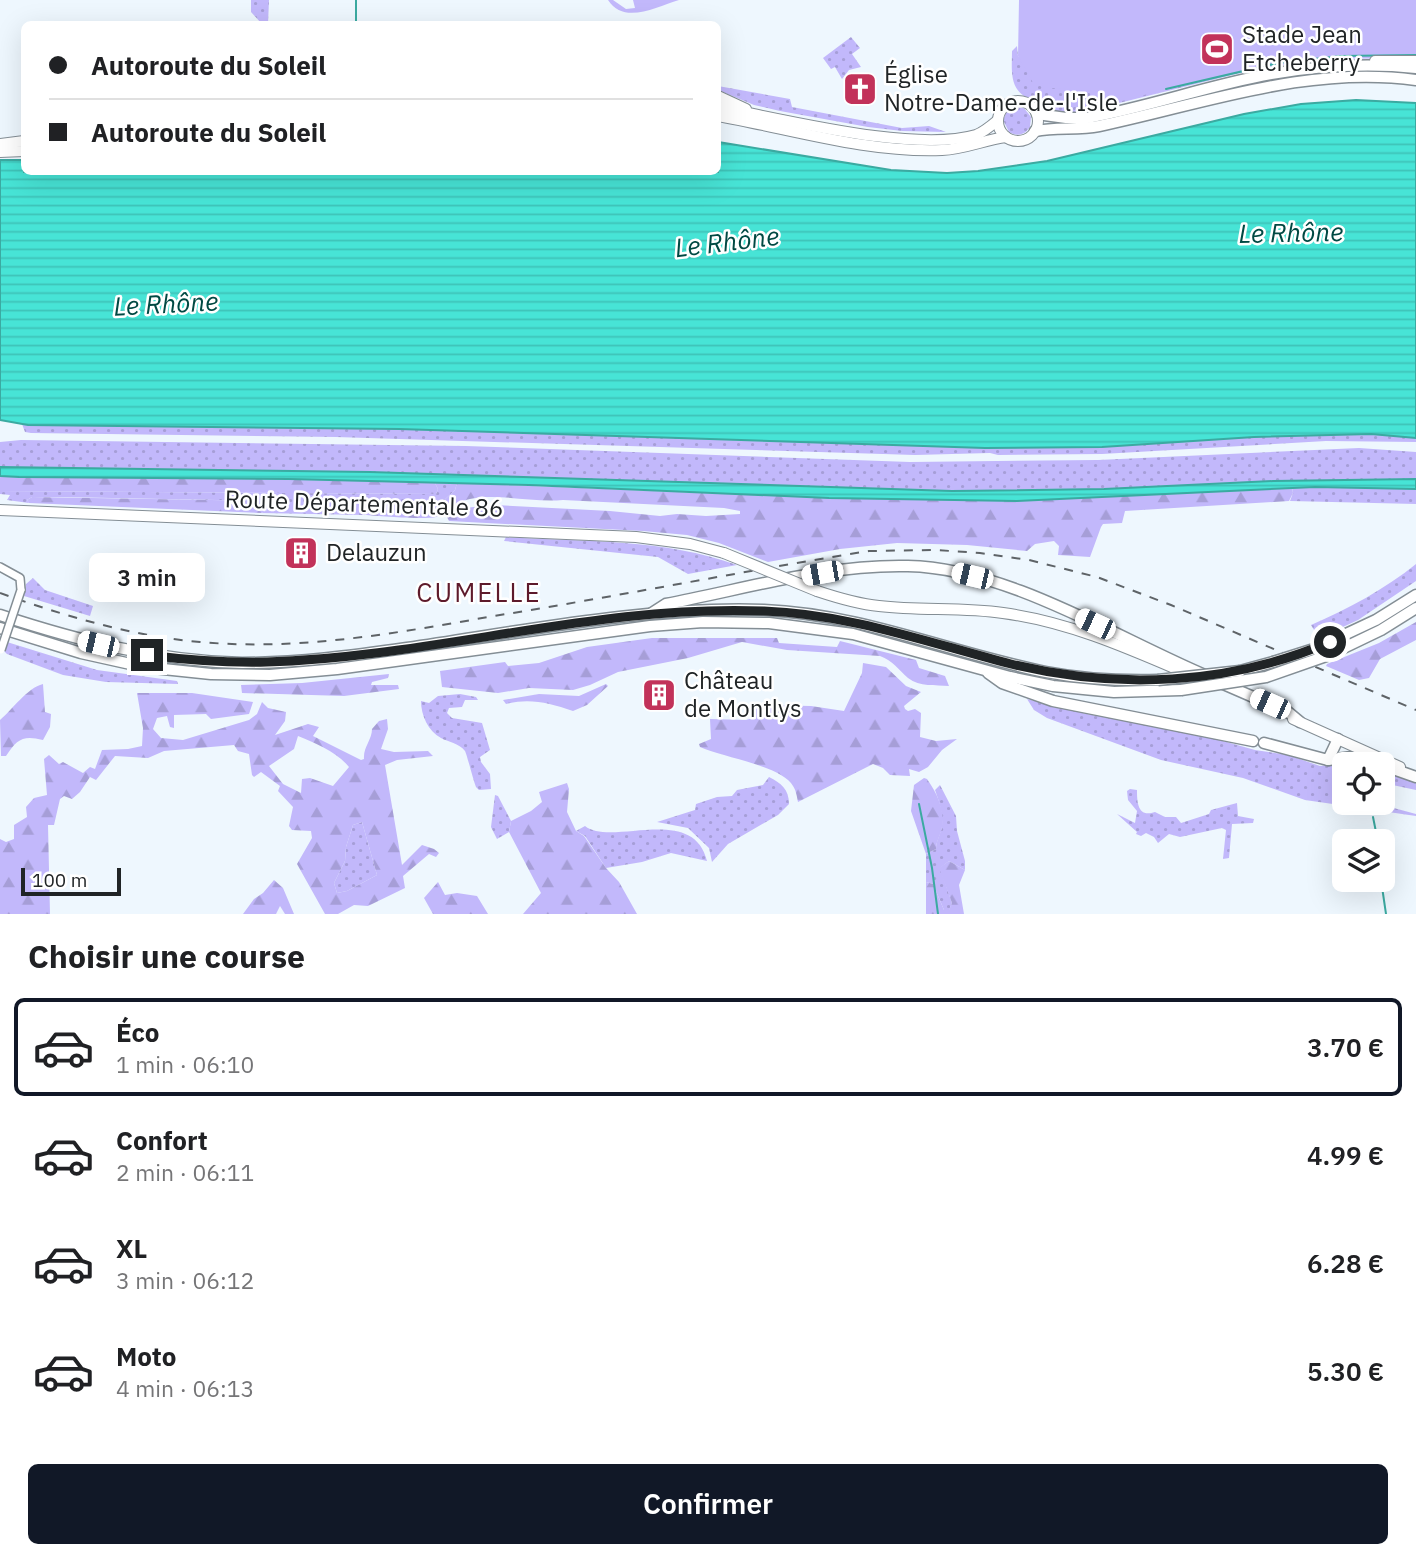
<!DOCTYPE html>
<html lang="fr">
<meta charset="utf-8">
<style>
:root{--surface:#fff;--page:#f6f6f6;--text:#202124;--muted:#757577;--line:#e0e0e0;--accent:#111827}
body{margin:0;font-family:"IBM Plex Sans",sans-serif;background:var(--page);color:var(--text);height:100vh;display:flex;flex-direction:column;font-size:26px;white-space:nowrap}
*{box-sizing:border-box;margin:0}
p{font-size:23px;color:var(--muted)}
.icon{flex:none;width:38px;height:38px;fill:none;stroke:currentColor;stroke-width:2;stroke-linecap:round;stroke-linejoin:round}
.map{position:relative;height:914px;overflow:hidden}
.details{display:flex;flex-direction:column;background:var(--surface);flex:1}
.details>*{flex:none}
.top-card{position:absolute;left:21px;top:21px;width:700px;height:154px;border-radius:10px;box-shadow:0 7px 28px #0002;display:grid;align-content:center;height:154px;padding:0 28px;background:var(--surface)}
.fabs{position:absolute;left:1332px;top:752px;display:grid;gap:14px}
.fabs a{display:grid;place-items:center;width:63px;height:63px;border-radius:10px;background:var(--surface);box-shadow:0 7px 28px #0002;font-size:35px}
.scale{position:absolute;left:21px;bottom:18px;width:100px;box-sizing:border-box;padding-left:7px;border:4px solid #202426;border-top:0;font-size:19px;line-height:24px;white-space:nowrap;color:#202426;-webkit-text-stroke:5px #fff;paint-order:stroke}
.end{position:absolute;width:32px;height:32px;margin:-16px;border:9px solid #202426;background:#fff;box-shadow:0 0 0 4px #fff}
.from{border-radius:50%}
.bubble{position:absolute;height:49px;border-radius:10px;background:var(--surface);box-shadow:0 7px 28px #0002;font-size:23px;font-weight:600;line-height:49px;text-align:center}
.car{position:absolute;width:21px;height:42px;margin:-21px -10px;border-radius:9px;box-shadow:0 0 5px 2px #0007;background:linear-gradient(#fff 24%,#345 0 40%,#fff 0 76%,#345 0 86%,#fff 0)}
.top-card b{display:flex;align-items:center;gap:24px;height:66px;font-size:26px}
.top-card b+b{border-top:2px solid var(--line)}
.top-card i{width:18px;height:18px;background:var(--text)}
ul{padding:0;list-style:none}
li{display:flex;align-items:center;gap:21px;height:98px;margin:0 14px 10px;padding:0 14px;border:4px solid transparent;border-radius:10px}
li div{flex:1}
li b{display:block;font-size:26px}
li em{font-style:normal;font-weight:600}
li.selected{border-color:var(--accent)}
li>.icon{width:63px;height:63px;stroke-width:1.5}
h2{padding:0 28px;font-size:32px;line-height:84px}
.button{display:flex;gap:14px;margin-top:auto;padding:14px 28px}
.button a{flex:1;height:80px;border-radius:10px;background:var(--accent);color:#fff;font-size:28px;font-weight:600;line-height:80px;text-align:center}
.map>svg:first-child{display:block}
.grass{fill:url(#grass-dots)}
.forest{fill:url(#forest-firs);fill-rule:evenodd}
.pitch{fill:#c2b8fb}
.water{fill:url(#water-rules);stroke:#3baaa1;stroke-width:2}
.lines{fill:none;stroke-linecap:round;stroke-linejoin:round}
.stream{stroke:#3baaa1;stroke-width:2}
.minor-casing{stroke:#848e95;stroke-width:10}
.major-casing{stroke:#848e95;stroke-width:12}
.highway-casing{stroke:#848e95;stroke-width:13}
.minor{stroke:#fff;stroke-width:7}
.major{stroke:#fff;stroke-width:10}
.highway{stroke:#fff;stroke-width:10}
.rail{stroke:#5e6367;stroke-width:2;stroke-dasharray:9 9;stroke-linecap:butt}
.minor-bridge-casing{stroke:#848e95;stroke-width:10;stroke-linecap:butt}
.major-bridge-casing{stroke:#848e95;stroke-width:12;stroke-linecap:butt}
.highway-bridge-casing{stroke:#848e95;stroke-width:13;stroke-linecap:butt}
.minor-bridge{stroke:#fff;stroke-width:7}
.major-bridge{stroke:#fff;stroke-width:10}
.highway-bridge{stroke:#fff;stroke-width:10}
.route{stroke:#202426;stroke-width:9}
.labels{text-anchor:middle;stroke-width:5;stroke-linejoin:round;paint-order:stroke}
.poi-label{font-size:24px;fill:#202426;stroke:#fff;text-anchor:start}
.street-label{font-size:24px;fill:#202426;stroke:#fff}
.water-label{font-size:26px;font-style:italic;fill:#004943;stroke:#fff}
.neighbourhood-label{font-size:26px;letter-spacing:2px;fill:#5e1a2b;stroke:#fff}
</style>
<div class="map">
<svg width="1416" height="914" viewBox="0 0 1416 914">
<defs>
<pattern id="grass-dots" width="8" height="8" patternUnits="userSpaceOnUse" patternTransform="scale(1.75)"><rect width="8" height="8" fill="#c2b8fb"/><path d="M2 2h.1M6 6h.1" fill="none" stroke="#a69ed7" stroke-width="1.8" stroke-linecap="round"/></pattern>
<pattern id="forest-firs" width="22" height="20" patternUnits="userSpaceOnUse" patternTransform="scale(1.75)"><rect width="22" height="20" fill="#c2b8fb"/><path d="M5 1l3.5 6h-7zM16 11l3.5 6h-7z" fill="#a69ed7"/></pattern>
<pattern id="water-rules" width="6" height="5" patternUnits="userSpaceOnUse" patternTransform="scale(1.75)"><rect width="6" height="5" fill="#47e4d6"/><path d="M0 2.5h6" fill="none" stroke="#3ec3b8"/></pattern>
</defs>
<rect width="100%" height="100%" fill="#eef7fe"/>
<g class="grass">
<path d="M 251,0 L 269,0 L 268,24 L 262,24 L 251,12 Z"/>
<path d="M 851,37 L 860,48 L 852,54 L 861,67 L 849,70 L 842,79 L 835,67 L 831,69 L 823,58 Z"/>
<path d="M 1416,39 L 1344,59 L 1294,63 L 1236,74 L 1115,104 L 1104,111 L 1081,115 L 1042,111 C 1036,103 1031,101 1024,96 C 1009,86 1012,67 1012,51 L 1017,46 L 1018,56 L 1051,84 L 1051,88 Z"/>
<path d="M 718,86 L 790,99 L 792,107 L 902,128 L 929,126 L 946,132 L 902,131 L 868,127 L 780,111 L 754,105 L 718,90 Z"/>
<path d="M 1014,107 L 1024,108 L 1031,117 L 1030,127 C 1025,135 1017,137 1009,132 L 1003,120 L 1006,113 Z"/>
<path d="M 22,424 L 399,429 L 985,448 L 1102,447 L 1254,437 L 1371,434 L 1416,438 L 1416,442 L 1326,441 L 1102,454 L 998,455 L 990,453 L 915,455 L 336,437 L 31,433 L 25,432 Z"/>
<path d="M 21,440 L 466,446 L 910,462 L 1098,460 L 1359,448 L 1416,452 L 1416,479 L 1273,481 L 1104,489 L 952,491 L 370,472 L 0,467 L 0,442 Z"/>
<path d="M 435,483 L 457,483 L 455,490 L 439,505 L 371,502 L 362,505 L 364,515 L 261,513 L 270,509 L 267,501 L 59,497 L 32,497 L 27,500 L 29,503 L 7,500 L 10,495 L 0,494 L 0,491 L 436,494 L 438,489 Z"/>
<path d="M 1381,486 L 1416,489 L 1416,504 L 1290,501 L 1293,493 L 1292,488 Z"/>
<path d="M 506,537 C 583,542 664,538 737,565 L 688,574 L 658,557 L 504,541 Z"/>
<path d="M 1416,564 L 1416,581 L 1358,620 L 1319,638 L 1311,625 C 1348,609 1385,589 1416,564 Z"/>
<path d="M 33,578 L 45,590 L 93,606 L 90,616 L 24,596 L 26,584 Z"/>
<path d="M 7,642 L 97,670 L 177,681 L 178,684 L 106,682 L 63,675 L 7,654 L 4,651 Z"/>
<path d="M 460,694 L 476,697 L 478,700 L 465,700 L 462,707 L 449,708 L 447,713 L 452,718 L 482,723 L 490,750 L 480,757 L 481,762 L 490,774 L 491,789 L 479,790 L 476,787 C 473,779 467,755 465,751 C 459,743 448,742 441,738 C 428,731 421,715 421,701 L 429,703 L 438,696 Z"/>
<path d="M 1027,699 L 1087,714 L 1198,734 L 1255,750 L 1288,755 L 1320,766 L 1359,761 L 1372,765 L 1344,765 L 1344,803 L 1374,803 L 1374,806 L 1389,809 L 1390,807 L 1416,814 L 1416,816 L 1305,800 L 1243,778 L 1161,760 L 1047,718 L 1034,710 Z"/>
<path d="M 1382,769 L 1416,781 L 1416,790 L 1383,783 Z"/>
<path d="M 769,777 C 781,783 789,789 789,804 L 778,815 L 728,844 L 712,862 L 709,848 L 688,828 L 657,822 L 695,810 L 696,804 L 717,797 L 732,796 L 737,790 L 763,785 Z"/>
<path d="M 940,785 L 956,816 L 957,831 L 965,861 L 965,870 L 949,861 L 940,868 L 952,903 L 949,911 L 944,910 L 933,884 L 926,882 L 926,854 L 936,849 C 936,840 941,834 942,826 C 943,813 939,801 935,790 Z"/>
<path d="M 1130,789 L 1137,790 C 1137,803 1138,818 1155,812 L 1165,817 L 1176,817 L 1181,823 L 1209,814 L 1211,810 L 1237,803 L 1238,816 L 1254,819 L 1253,823 L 1232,824 L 1229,858 L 1223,859 L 1226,830 L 1222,828 L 1180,837 L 1169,834 L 1158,843 L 1154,837 L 1146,833 L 1141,836 L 1136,834 L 1137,832 L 1117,814 L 1135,823 L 1137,811 L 1128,800 L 1127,791 Z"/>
<path d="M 495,795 L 498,796 L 511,821 L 509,832 L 497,839 L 491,827 Z"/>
<path d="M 362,822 L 377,875 L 347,891 L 337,893 L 334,883 L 345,861 L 346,847 L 353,825 Z"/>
<path d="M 585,826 C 611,847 693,803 707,861 L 671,853 L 642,862 L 606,868 L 585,836 L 576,831 Z"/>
</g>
<g class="forest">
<path d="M 0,476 L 289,479 L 435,483 L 438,489 L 436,494 L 0,491 Z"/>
<path d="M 457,483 L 829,498 L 1017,501 L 1292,488 L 1293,493 L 1289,501 L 1125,511 L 1122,523 L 1103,524 L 1101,527 L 1090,557 L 1058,555 L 1059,546 L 1054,541 L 1035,544 L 1027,551 L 967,545 L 897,543 L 840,549 L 768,562 L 719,543 L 687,535 L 643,531 L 449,521 L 447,517 L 464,508 L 495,505 L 610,511 L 660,516 L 677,514 L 706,516 L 740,514 L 740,511 L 724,508 L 563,500 C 533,503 500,493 470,499 C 457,501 448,513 436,517 C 425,520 379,516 364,515 L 362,505 L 371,502 L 439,505 L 455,490 Z"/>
<path d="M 32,497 L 268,501 L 270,509 L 261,513 L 29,503 L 27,500 Z"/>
<path d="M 1416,622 L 1416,640 L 1380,659 L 1369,678 L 1359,680 L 1326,666 L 1327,664 L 1379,643 Z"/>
<path d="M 652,638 L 777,638 L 779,643 L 837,647 L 840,641 L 916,660 L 919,668 L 945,676 L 949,686 C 935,685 920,687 908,678 C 898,669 893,661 880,656 L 787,650 L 742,642 L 688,658 L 618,672 L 590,685 L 573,690 L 529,688 L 498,693 L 442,687 L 440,671 L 505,662 L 508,666 L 539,663 L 587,647 Z"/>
<path d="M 863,663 L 886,667 L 906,686 L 921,692 L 904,706 L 905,709 L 908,711 L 915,709 L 921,713 L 920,737 L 936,741 L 957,739 L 942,750 L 928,767 L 919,772 L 909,769 L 910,776 L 890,775 L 883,768 L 873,764 L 798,802 C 797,797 796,790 793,786 C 782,766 722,757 700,747 L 699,744 L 711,739 L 710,719 L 746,720 L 756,717 L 756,709 L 762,705 L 811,706 L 844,711 L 862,673 Z"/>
<path d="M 389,674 L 388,678 L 372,682 L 371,685 L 398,685 L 399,689 L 344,696 L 242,693 L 241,685 L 302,683 Z"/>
<path d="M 43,684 L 45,712 L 51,714 L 50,727 L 43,740 C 23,735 17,739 6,756 L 1,756 L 0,720 C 13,709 27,688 43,684 Z"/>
<path d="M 606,684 L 608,686 L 587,705 L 573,711 C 549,703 530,698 506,704 L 503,700 L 539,694 L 579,696 Z"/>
<path d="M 137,693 L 192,693 L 253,702 L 249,714 L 211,719 L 206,714 L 174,715 L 174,728 L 170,727 L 167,716 L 157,718 L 153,729 L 161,738 L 183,740 L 249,720 L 257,714 L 262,702 L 268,708 L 286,712 L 285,721 L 275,735 L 308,724 L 319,727 L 313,736 L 361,760 L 364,759 C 363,747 372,740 372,729 L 379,721 L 387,719 L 388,729 L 381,749 L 394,752 L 428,751 L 433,756 L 397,760 L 385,765 L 402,865 L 422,845 L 434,849 L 439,853 L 436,857 L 429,854 L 403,876 L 405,888 L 368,906 L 354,905 L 338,914 L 325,914 L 297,864 L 312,838 L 311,831 L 292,830 L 289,826 L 293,807 L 278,791 L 280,786 L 261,772 L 254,777 L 252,775 L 249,754 L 238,751 L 234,745 L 164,751 L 148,758 L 115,756 L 96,780 L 90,777 L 80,792 L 72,799 L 64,796 L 60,799 L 54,825 L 48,825 L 50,914 L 0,914 L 0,839 L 6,842 L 14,839 L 14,825 L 27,817 L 26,807 L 34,798 L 47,795 L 44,759 L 49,755 L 59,764 L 63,762 L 83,773 L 90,767 L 95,769 L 102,750 L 128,749 L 142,746 L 143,728 ZM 298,736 C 315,743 337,752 349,767 L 333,786 L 310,778 L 302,779 L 301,793 L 283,784 L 269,766 L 294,749 ZM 362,822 L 377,875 L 347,891 L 337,893 L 334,883 L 345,861 L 346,847 L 353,825 Z"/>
<path d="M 924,778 L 927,779 C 937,793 945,810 942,827 C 941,835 936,841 936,849 L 926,854 L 911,811 L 914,785 Z"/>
<path d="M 567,783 L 569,789 L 567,812 L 576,831 L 584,836 L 606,868 L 619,882 L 637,914 L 523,914 L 541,893 L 509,832 L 511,821 L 531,811 L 542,802 L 539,792 Z"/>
<path d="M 949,861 L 965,870 L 959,885 L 964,914 L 926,914 L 926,882 L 933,884 L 944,910 L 949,910 L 952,903 L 939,868 Z"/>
<path d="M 274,880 L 283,888 L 294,914 L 285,914 L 280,906 L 276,914 L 243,914 L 254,899 L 263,893 Z"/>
<path d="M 438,882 L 445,895 L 457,893 L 477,896 L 488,914 L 433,914 L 424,898 Z"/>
</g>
<g class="pitch">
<path d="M 608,0 L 613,0 L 626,9 L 635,8 L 633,0 L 679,0 C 656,7 624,25 608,0 Z"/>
<path d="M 1019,0 L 1416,0 L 1416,58 C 1375,59 1334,57 1293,63 C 1232,72 1171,88 1111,104 L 1107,92 L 1051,88 L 1051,84 L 1033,83 L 1018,56 Z"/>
</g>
<g class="water">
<path d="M 1356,100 L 1416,103 L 1416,438 L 1371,434 L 1254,437 L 1102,447 L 985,448 L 399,429 L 28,425 L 0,420 L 0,160 L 24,160 L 24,172 L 718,172 L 718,142 L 891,170 L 947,173 L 978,171 L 1047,161 L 1244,114 L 1301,104 Z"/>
<path d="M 0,467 L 370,472 L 952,491 L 1104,489 L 1273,481 L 1416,479 L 1416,489 L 1315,487 L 1017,501 L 829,498 L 529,485 L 289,479 L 19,477 L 0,476 Z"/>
</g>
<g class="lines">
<g class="stream">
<path d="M 356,24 L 356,0"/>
<path d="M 1166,89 L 1278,63 L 1341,56 L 1416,55"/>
<path d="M 919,804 L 932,868 L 938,914"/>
<path d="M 1373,817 L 1378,842"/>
<path d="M 1381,880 L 1386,914"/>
</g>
<g class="minor-casing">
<path id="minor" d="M 0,567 L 20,578 L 21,590"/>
</g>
<g class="major-casing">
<g id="major">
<path d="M 1375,61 L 1416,61"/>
<path d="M 718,96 L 746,109"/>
<circle cx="1018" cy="121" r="20"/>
<path d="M 718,107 C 783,119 914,153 976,135 C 984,132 991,126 998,120"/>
<path d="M 718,116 C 791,129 867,153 942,150 C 965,149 984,140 1006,137"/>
<path d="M 0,144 L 24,141"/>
<path d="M 0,152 L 24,151"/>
<path d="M 0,510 L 636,537 L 690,544 L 724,553"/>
<path d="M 817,591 C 838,598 858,604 879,606 C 920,611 962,607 1003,613 C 1071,622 1132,650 1195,677"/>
<path d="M 1293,719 L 1400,767"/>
</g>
</g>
<g class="highway-casing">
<g id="highway">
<path d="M 1037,114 L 1066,118 L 1087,118 C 1149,107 1209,85 1271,74 C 1319,66 1367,63 1416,68"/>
<path d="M 1035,131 C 1057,127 1078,130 1099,126 C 1204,104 1307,65 1416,80"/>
<path d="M 652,613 L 666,604 C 745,589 827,564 908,566 C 1007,568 1117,638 1207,676"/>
<path d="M 0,615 C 79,641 158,661 242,663 C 297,663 352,656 407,648 C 524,631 645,606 764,610 C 862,614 951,653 1046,672 C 1083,679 1120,681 1158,680"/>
<path d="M 0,628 L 81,653 L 144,667 L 211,674 L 270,675 L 337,669 L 650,626 L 703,622 L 769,623 L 853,634 L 1010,677 L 1053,686 L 1114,692 L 1181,690"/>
<path d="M 1314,649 L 1376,620 L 1416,595"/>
<path d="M 1329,655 L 1381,630 L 1416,608"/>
<path d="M 1240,671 L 1273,662"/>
<path d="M 988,673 L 1002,683 L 1053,701 L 1253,741"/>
<path d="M 1221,683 L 1288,712 L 1300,722"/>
<path d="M 1264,743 L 1328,760 L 1352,757 L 1382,765"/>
<path d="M 1328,760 L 1338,739"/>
<path d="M 1382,765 L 1416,777"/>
</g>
</g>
<use href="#minor" class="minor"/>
<use href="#major" class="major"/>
<use href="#highway" class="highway"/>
<path class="rail" d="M 0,593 C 65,616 131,636 200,642 C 299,651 397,633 494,616 C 619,596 744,571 869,551 L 936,550 L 980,553 L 1029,560 L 1097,577 L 1171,605 L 1416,710"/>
<g class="minor-bridge-casing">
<path id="minor-bridge" d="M 1,650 L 21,590"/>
</g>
<g class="major-bridge-casing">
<path id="major-bridge" d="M 724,553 L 817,591"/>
</g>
<g class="highway-bridge-casing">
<g id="highway-bridge">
<path d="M 1273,662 L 1314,649"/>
<path d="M 1158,680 L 1240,671"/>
<path d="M 1181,690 L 1266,677 L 1329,655"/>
</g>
</g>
<use href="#minor-bridge" class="minor-bridge"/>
<use href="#major-bridge" class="major-bridge"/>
<use href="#highway-bridge" class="highway-bridge"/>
</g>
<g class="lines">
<path class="route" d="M 147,655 C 187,660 227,663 267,662 C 434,657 597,604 764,611 C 850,614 929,643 1011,664 C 1117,690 1229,685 1330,642"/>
</g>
<defs>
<g id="stadium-square" transform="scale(1.75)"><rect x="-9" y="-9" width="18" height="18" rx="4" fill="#c2325a" stroke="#fff"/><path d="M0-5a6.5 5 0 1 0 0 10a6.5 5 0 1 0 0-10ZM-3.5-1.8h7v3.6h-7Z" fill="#fff"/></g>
<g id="church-square" transform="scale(1.75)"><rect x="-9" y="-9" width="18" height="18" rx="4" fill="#c2325a" stroke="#fff"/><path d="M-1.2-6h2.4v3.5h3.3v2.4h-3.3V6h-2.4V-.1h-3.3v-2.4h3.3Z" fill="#fff"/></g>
<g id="building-square" transform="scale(1.75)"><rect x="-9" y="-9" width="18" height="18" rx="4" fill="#c2325a" stroke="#fff"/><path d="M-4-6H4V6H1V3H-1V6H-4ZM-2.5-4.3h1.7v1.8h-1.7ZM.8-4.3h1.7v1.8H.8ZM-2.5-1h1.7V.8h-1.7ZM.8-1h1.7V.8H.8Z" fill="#fff"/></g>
</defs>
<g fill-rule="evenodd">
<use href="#stadium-square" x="1217" y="49"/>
<use href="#church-square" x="860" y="89"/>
<use href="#building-square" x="301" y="553"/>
<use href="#building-square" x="659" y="695"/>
</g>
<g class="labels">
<g class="poi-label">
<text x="1242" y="43">Stade Jean<tspan x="1242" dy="28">Etcheberry</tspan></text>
<text x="884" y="83">Église<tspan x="884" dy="28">Notre-Dame-de-l'Isle</tspan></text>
<text x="326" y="561">Delauzun</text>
<text x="684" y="689">Château<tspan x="684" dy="28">de Montlys</tspan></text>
</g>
<g class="street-label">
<text transform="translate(364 504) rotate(2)" y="8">Route Départementale 86</text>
</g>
<g class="water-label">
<text transform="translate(1291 233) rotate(-1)" y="9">Le Rhône</text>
<text transform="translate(727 242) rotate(-7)" y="9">Le Rhône</text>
<text transform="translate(166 304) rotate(-3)" y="9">Le Rhône</text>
</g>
<g class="neighbourhood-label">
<text x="479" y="602">CUMELLE</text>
</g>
</g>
</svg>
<div class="fabs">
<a><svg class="icon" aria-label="locate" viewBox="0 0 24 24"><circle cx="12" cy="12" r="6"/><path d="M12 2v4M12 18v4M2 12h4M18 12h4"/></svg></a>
<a><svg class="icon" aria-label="layers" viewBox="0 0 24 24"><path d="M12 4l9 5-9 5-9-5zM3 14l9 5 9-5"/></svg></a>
</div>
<div class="scale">100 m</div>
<i class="end from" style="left:1330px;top:642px"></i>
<i class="end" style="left:147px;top:655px"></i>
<div class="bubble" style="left:89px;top:553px;width:116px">3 min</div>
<i class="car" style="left:822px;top:573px;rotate:260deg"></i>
<i class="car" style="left:972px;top:576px;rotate:283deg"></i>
<i class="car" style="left:1095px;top:624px;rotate:295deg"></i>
<i class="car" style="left:98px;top:644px;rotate:283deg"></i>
<i class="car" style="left:1270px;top:704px;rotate:294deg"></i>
<div class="top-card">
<b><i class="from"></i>Autoroute du Soleil</b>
<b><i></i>Autoroute du Soleil</b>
</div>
</div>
<section class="details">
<h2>Choisir une course</h2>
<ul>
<li class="selected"><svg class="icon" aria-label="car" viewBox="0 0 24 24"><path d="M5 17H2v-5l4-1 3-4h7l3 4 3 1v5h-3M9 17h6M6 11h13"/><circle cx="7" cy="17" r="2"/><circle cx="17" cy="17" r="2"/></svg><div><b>Éco</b><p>1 min · 06:10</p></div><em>3.70 €</em></li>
<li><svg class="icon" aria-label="car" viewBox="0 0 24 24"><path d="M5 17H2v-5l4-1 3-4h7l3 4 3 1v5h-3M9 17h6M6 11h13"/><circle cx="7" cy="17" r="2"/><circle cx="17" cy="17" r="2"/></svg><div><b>Confort</b><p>2 min · 06:11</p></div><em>4.99 €</em></li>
<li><svg class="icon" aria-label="car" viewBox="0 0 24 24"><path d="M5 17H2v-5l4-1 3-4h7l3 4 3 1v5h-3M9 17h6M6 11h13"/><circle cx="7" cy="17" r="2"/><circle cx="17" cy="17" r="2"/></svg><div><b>XL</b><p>3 min · 06:12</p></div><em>6.28 €</em></li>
<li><svg class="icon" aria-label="car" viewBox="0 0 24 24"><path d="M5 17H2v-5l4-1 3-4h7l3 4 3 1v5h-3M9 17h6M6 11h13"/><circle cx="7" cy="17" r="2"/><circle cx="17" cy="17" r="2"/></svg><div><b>Moto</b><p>4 min · 06:13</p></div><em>5.30 €</em></li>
</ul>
<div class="button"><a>Confirmer</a></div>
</section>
